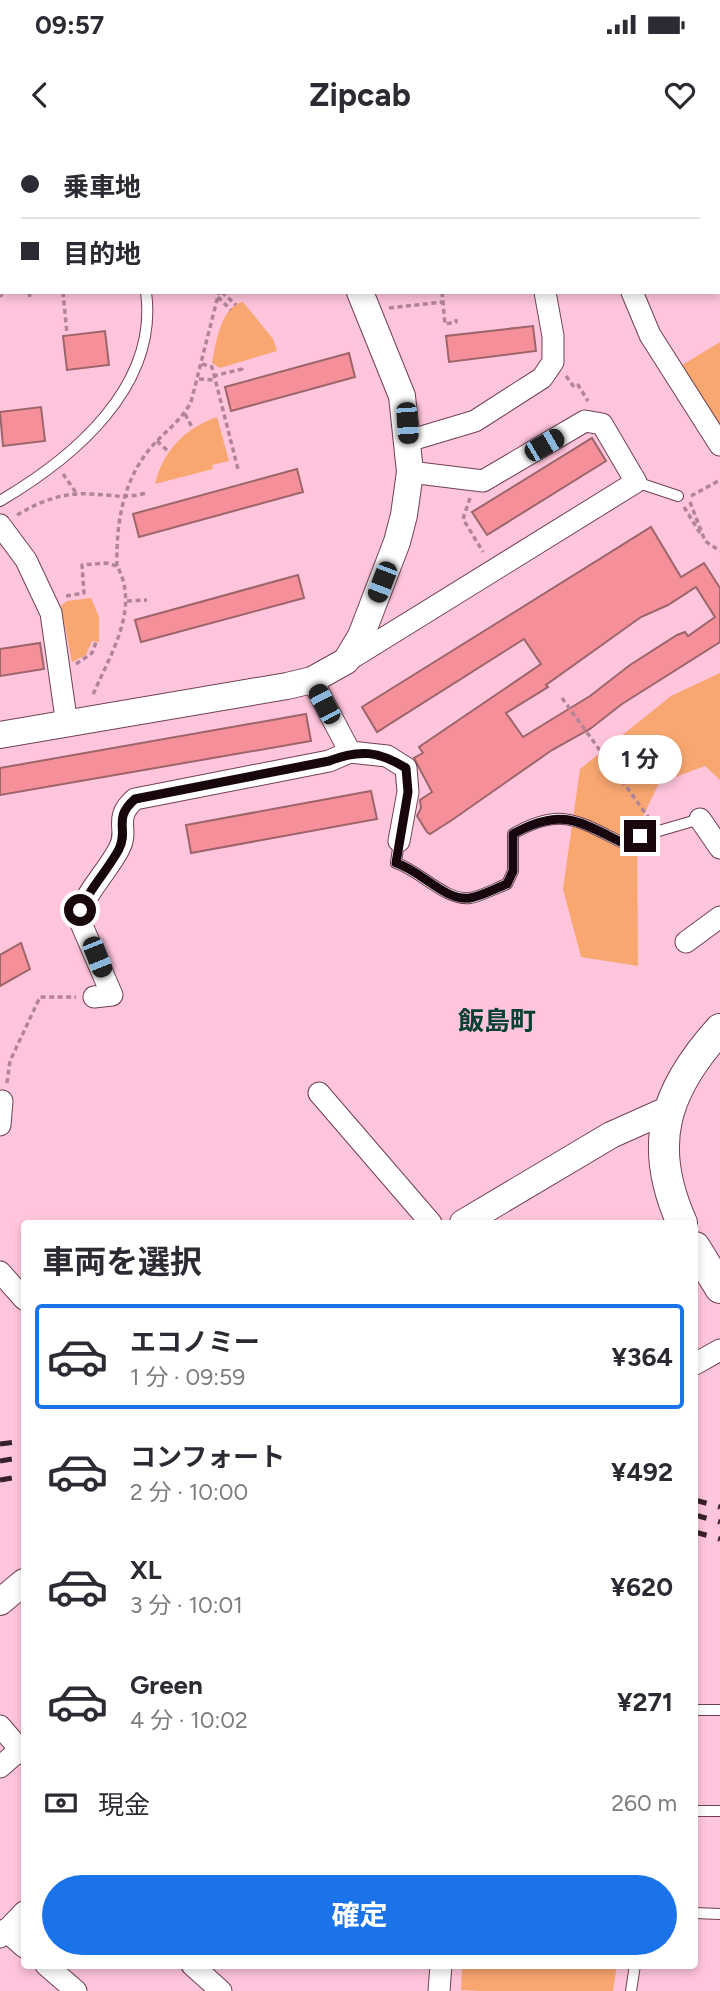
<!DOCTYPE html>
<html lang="ja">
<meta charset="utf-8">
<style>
:root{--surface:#fff;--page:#f7f7f7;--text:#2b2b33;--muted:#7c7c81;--line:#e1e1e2;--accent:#1a73e8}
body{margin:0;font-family:Figtree,"Noto Sans JP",sans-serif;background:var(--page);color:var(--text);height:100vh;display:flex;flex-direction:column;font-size:26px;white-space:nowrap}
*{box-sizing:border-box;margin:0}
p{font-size:23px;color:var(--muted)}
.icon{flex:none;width:38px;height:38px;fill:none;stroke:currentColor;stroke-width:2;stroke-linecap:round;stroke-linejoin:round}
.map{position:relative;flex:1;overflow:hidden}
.side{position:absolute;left:21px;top:1080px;width:677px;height:749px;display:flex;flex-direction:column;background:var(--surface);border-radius:7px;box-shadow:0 4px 10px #0003}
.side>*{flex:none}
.hud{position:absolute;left:0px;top:0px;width:721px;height:154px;box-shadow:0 4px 10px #0003;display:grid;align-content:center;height:154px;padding:0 21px;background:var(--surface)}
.end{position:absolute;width:32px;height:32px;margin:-16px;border:9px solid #18060e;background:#fff;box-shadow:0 0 0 4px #fff}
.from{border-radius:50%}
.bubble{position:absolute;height:49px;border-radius:24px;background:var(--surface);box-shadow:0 4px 10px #0003;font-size:23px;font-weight:700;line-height:49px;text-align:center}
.car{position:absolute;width:21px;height:42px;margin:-21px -10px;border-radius:9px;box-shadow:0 0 5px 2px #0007;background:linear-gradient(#222 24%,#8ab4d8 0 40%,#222 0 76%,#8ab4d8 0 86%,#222 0)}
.hud b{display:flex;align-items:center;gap:24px;height:66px;font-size:26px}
.hud b+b{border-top:2px solid var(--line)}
.hud i{width:18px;height:18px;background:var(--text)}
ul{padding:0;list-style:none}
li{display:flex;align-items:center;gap:21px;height:105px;margin:0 14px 10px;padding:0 7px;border:4px solid transparent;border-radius:7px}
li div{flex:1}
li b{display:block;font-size:26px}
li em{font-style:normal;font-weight:700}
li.on{border-color:var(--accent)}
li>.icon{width:63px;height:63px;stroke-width:1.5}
h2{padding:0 21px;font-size:32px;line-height:84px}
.pay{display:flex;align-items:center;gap:18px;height:77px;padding:0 21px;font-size:26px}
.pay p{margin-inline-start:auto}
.primary-button{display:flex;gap:14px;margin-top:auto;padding:14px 21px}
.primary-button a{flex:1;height:80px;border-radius:42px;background:var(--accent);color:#fff;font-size:28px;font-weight:700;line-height:80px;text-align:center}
.status{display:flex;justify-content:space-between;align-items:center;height:49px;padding:0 35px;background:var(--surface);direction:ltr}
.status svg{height:19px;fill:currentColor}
header{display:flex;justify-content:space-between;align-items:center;height:91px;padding:0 21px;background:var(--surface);font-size:32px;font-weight:700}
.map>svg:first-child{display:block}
.green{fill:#f9a770}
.building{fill:#f5909b;stroke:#9b656a;stroke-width:2;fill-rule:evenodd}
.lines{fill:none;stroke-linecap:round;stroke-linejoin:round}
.service-casing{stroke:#6f4054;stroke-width:12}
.minor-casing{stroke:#6f4054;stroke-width:23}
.tertiary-casing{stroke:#6f4054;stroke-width:28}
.secondary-casing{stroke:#6f4054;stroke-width:32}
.path{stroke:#b18597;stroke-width:3.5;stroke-dasharray:5 3.5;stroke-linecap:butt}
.service{stroke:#fff;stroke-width:10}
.minor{stroke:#fff;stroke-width:21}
.tertiary{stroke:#fff;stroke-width:26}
.secondary{stroke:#fff;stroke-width:30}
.rail{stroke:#37202a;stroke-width:5;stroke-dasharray:12 12;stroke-linecap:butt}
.route{stroke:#18060e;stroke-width:9}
.labels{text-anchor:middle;stroke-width:7;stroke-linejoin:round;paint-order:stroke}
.neighbourhood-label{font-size:26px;font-weight:bold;fill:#074034;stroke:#ffc5dc}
</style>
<div class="status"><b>09:57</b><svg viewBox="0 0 49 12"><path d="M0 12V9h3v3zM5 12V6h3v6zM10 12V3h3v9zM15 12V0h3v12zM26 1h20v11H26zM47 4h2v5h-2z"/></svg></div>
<header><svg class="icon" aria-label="back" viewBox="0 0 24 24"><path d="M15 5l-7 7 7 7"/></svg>Zipcab<svg class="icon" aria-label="heart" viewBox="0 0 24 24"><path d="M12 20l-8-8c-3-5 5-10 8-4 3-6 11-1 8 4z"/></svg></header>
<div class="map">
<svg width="720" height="1851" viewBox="0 0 720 1851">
<rect width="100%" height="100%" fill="#ffc5dc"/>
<g class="green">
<path d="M 243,162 L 273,199 L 277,211 L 220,228 L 212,223 C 216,204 220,167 243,162 Z"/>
<path d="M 720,202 L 720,292 L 679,227 Z"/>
<path d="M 217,277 L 229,321 L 212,325 L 213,329 L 155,344 C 163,311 185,288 217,277 Z"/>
<path d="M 91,458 L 99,477 L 99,502 L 92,501 L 86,515 L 72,522 L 61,466 L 67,461 Z"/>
<path d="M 720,533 L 720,640 L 705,626 L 659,643 L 637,689 L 638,826 L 581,817 L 563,749 L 580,629 L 671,556 Z"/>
<path d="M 462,1825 L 617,1825 L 613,1851 L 481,1851 L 461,1850 Z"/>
</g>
<g class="building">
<path d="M 533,186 L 536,211 L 449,222 L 446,196 Z"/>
<path d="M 105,191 L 109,225 L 67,230 L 63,196 Z"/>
<path d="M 349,213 L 355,237 L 231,271 L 225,247 Z"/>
<path d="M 41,267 L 45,301 L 3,306 L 0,272 Z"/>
<path d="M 592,298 L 606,321 L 487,395 L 472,372 Z"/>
<path d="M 297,329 L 303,352 L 139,397 L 133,374 Z"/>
<path d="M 651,387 L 681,437 L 704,423 L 720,448 L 720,502 L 622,564 L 590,589 L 552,610 L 452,680 L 430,694 L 427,692 L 417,676 L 421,668 L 420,660 L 432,652 L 414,618 L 423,613 L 419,607 L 541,524 L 524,499 L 377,592 L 362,567 ZM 696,447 L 715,477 L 688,496 L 685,492 L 677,495 L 630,525 L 590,556 L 523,597 L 506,573 L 548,547 L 546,545 L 641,477 L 668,465 Z"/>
<path d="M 298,435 L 304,458 L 141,502 L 135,480 Z"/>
<path d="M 40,503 L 44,529 L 0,536 L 0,509 Z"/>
<path d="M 306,574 L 311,601 L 0,655 L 0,628 Z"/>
<path d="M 371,651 L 377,679 L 191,713 L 186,685 Z"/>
<path d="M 21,803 L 30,829 L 0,846 L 0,815 Z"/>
</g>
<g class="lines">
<g class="service-casing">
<g id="service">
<path d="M 109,0 L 109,2"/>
<path d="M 636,342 L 678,356"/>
<path d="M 0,361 C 73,318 159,247 146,152"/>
<path d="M 399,701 L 396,723 C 421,731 445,761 470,758 C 482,756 496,748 507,744 L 513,731 L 513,694 C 560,667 577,680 621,702 L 700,679"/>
<path d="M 695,1570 L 720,1570"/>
<path d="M 695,1671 L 720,1671"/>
<path d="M 695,1773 L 720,1774"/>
<path d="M 631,1851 L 635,1825"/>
</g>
</g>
<g class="minor-casing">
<g id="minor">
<path d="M 549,0 L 549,2"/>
<path d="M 610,0 L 610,2"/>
<path d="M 632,152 L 650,195 L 720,305"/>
<path d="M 408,301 L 475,281 L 542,238 L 553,222 L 553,196 L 545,152"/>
<path d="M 0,385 L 26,420 L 51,473 L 67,585"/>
<path d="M 347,521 L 636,342 L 602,284 L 585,281 L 483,341 L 410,332"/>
<path d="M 312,540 L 350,612 L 387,616 L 406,628 L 408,652 L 399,701"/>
<path d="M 700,679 L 720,708"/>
<path d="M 686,802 L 720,777"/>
<path d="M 94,857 L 112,855 L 80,781 L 80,770 C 90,748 108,730 119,709 C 130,689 112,679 135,659 L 329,621 L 350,612"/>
<path d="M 319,953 L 431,1083"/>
<path d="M 0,985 L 2,961"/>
<path d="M 0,1132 L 24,1159"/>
<path d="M 695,1224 L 720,1210"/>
<path d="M 0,1586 L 24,1614"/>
<path d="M 0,1627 L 24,1606"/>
<path d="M 5,1790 L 24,1807"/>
<path d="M 0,1797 L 24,1772"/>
<path d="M 46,1825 L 76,1851"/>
<path d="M 192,1825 L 221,1851"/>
<path d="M 439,1851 L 441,1825"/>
</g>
</g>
<g class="tertiary-casing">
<g id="tertiary">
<path d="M 299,0 L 300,2"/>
<path d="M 0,595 L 287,546 L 312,540 L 346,521 L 361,496 L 397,402 L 404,375 L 410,332 L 402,256 L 360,152"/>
<path d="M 463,1083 L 611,995 L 667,970"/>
<path d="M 0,1462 L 24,1442"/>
</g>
</g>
<g class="secondary-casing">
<g id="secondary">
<path d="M 682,1083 C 647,1005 664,951 720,889"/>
<path d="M 695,1107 L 720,1148"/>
</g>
</g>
<g class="path">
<path d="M 191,0 L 192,2"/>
<path d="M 39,2 L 40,0"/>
<path d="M 383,2 L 384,0"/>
<path d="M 0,86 L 2,83"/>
<path d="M 0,126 L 2,127"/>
<path d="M 29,152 L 30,157"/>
<path d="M 63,152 L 67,194"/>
<path d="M 222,152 L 236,165"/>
<path d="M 442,152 L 445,184 L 456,182 L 456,179"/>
<path d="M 0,157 L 3,152"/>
<path d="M 218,157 L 231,170"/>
<path d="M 389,168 L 443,162"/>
<path d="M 202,224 L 212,227 L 238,329"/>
<path d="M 213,236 L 242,229 L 242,226"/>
<path d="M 566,236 L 574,247 L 578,245 L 588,261"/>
<path d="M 199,239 L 214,240"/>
<path d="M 185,274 L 193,289"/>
<path d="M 157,301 L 169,312"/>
<path d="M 63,334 L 77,354"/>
<path d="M 691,356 L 720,340"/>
<path d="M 470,358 L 463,379 L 483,412"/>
<path d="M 690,362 L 705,401 L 720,411"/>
<path d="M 684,367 L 700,393"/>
<path d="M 17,375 C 40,361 64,352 91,354 C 114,355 124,359 146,353"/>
<path d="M 117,426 C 116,386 122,344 148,311 C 162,293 180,283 191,262 L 219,152"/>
<path d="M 66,456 L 84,453 L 82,425 L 106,423 L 117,426 C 141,469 109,516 92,557"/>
<path d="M 127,461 L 147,460"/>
<path d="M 76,524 L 92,513 L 96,502"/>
<path d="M 562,558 L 649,678"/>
<path d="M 7,943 L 10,921 L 40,857 L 76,857"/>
</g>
<use href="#service" class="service"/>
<use href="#minor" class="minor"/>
<use href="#tertiary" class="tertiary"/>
<use href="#secondary" class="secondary"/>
<g class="rail">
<path d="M 0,1304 L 24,1301"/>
<path d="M 0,1321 L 24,1317"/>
<path d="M 0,1340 L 24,1336"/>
<path d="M 695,1360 L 720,1367"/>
<path d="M 695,1375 L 720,1382"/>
<path d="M 695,1392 L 720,1399"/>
</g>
</g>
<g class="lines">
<path class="route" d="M 80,770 C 90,748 108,730 119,709 C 129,689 112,679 135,659 L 329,621 C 359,609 379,611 406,628 L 408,652 L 396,723 C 422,731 444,761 470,758 C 482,756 496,748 507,744 L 513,731 L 513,694 C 560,668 577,680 621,702 L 640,696"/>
</g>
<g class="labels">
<g class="neighbourhood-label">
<text x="497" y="890">飯島町</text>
</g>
</g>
</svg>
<i class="end from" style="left:80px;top:770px"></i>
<i class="end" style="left:640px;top:696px"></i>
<div class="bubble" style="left:598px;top:595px;width:84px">1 分</div>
<i class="car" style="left:407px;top:283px;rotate:176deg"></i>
<i class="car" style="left:544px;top:305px;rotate:60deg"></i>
<i class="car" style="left:382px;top:442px;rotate:201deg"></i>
<i class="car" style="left:324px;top:564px;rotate:332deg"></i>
<i class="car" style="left:97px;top:817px;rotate:158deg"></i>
<div class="hud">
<b><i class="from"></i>乗車地</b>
<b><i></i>目的地</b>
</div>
<section class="side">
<h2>車両を選択</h2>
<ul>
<li class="on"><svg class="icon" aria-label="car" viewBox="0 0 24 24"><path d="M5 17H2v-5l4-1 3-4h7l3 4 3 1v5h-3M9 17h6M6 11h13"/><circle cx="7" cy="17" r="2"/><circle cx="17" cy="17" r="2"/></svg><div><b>エコノミー</b><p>1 分 · 09:59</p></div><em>¥364</em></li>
<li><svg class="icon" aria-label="car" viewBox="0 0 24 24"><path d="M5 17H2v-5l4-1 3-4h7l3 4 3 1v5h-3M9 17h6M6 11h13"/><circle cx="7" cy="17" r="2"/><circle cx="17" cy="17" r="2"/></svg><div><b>コンフォート</b><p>2 分 · 10:00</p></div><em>¥492</em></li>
<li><svg class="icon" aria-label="car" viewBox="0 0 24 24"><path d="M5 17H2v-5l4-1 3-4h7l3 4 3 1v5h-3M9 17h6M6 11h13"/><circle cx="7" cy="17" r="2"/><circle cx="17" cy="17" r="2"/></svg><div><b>XL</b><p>3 分 · 10:01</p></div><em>¥620</em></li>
<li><svg class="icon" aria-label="car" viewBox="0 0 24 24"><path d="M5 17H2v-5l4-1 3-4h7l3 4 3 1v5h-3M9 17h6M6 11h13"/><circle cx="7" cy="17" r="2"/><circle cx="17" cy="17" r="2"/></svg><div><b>Green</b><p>4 分 · 10:02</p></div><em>¥271</em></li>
</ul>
<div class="pay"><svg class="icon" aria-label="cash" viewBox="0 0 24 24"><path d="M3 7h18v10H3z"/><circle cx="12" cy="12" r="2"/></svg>現金<p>260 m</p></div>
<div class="primary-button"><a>確定</a></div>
</section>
</div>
